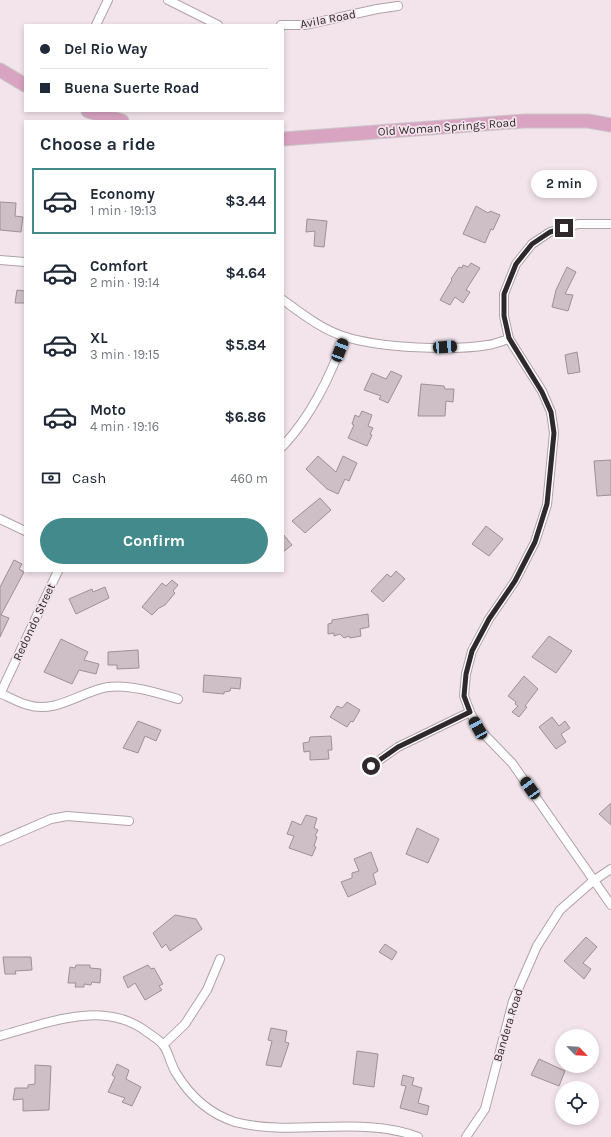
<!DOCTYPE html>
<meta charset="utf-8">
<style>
:root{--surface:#fff;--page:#f6f6f7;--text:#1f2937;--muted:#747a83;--line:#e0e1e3;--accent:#428a8b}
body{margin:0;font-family:Karla,sans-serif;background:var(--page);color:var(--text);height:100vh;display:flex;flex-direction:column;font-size:15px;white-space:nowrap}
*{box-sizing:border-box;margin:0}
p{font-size:13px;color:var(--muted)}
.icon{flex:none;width:22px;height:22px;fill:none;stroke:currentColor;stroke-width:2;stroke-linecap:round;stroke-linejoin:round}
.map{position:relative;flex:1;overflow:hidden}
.side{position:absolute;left:24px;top:120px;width:260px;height:452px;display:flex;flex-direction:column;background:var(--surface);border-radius:0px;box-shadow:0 2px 6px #0003}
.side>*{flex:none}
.banner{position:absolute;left:24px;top:24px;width:260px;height:88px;border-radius:0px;box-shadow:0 2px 6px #0003;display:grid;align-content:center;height:88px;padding:0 16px;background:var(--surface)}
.needle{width:26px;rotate:115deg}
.fabs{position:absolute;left:555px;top:1029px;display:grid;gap:8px}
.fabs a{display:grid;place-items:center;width:44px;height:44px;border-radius:50%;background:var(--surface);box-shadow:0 2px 6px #0003;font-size:20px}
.end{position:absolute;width:18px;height:18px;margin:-9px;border:5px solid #2f292c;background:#fff;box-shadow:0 0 0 2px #fff}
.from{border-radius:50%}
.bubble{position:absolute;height:28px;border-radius:14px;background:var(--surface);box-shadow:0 2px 6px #0003;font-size:13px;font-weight:700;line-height:28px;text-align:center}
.car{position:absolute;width:12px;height:24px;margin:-12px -6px;border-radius:5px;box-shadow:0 0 3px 1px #0007;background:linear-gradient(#222 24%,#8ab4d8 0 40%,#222 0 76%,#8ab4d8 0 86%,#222 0)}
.banner b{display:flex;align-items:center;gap:14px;height:38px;font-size:15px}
.banner b+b{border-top:1px solid var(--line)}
.banner i{width:10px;height:10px;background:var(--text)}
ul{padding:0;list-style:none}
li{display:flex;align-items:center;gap:12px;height:66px;margin:0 8px 6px;padding:0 8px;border:2px solid transparent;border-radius:0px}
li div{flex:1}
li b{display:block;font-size:15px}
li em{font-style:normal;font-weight:700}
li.on{border-color:var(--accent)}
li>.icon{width:36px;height:36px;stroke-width:1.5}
h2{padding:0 16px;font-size:18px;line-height:48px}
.pay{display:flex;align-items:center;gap:10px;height:44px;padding:0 16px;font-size:15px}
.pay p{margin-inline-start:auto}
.primary-button{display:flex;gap:8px;margin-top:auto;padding:8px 16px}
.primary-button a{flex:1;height:46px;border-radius:24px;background:var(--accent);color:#fff;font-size:16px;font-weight:700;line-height:46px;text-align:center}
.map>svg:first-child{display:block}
.building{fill:#cebfc6;stroke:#9d9096}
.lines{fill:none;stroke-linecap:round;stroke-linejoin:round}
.street-casing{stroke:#b0a2a9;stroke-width:10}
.primary-casing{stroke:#c9c7c8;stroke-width:15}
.street{stroke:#fff;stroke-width:8}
.primary{stroke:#d9a3c2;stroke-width:13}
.route{stroke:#2f292c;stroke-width:5}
.labels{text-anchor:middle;stroke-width:3.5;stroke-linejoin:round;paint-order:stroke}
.street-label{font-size:12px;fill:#2f292c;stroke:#f3e4eb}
</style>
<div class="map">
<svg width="611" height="1137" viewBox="0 0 611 1137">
<rect width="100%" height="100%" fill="#f3e4eb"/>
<g class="building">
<path d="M 0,202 L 16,203 L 15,216 L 23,217 L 21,232 L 0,230 Z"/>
<path d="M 476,206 L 488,213 L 490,211 L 500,215 L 493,230 L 491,229 L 485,243 L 463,234 Z"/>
<path d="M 307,219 L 327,221 L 324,247 L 314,246 L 315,231 L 306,232 Z"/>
<path d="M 471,263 L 480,268 L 466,290 L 470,292 L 463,303 L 455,297 L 450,305 L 440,300 L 452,280 L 451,279 L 459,267 L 462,268 L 463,265 L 468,267 Z"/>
<path d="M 567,267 L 576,272 L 565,294 L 573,295 L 568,311 L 552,307 L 556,290 Z"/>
<path d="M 17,290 L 25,291 L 25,303 L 15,303 Z"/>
<path d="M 577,352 L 580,372 L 568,374 L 565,355 Z"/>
<path d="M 391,371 L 402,376 L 388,403 L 379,399 L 381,396 L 364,390 L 372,373 L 386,379 Z"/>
<path d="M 421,384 L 444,386 L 445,389 L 454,389 L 453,402 L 446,401 L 445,416 L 418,416 Z"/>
<path d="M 362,411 L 372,415 L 368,426 L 373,428 L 370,434 L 372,435 L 367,446 L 348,438 L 354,425 L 352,424 L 355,415 L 359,417 Z"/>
<path d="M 318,456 L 336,472 L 343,456 L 357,463 L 349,481 L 345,479 L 338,494 L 327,489 L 306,469 Z"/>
<path d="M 611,460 L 611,495 L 597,496 L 594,461 Z"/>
<path d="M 320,498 L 331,510 L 305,533 L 292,521 Z"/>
<path d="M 486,526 L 503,539 L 489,556 L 472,544 Z"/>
<path d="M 283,534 L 292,545 L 283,552 Z"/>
<path d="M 14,560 L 22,564 L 19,569 L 24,572 L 1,615 L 9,618 L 0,637 L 0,587 Z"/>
<path d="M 396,571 L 405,579 L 383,602 L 371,591 L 387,574 L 391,577 Z"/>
<path d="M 172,580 L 178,585 L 173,591 L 175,593 L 165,605 L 159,608 L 152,615 L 142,607 L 162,583 L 166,586 Z"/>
<path d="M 105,587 L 109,598 L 76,614 L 69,599 L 92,589 L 93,592 Z"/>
<path d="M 368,614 L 369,627 L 360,629 L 361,636 L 350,638 L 349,636 L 344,638 L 340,634 L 334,636 L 334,633 L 328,634 L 328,624 L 332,623 L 332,620 Z"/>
<path d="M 549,636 L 572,651 L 556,673 L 532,657 Z"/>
<path d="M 61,639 L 88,652 L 84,660 L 99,664 L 96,674 L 79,670 L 72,684 L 44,672 Z"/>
<path d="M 138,650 L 139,668 L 117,669 L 117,665 L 108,665 L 108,652 Z"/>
<path d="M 204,675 L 241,678 L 240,689 L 231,688 L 230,691 L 224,692 L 224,694 L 203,692 Z"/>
<path d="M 524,676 L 538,689 L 525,706 L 527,707 L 519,717 L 512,712 L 518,706 L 515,704 L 516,702 L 508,696 Z"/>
<path d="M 347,702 L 360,710 L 353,722 L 351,721 L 347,727 L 330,717 L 337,706 L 342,708 Z"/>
<path d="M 552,717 L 559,726 L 565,721 L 570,728 L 561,734 L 566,742 L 556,749 L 539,727 Z"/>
<path d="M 138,721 L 161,730 L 156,741 L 145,736 L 138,753 L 123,748 Z"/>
<path d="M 331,736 L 332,750 L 328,750 L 329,759 L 310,760 L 310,751 L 304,752 L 303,743 L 309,742 L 310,737 Z"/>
<path d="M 611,803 L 611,825 L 599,814 Z"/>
<path d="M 306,815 L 317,818 L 314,828 L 318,830 L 315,836 L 317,837 L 314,846 L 316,847 L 312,856 L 289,848 L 294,836 L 287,834 L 292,821 L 301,825 Z"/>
<path d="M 417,828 L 439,839 L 428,863 L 406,854 Z"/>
<path d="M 371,852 L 378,871 L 373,874 L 376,884 L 348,897 L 341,882 L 352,878 L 352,873 L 359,871 L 354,859 Z"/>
<path d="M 175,915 L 196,919 L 202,929 L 170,951 L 166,944 L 162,948 L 153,933 Z"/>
<path d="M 586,937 L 597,947 L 583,963 L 591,969 L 584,979 L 564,961 Z"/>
<path d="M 385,944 L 397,952 L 392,960 L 379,952 Z"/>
<path d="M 3,957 L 31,957 L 32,970 L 15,971 L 16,974 L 5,974 Z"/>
<path d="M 76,965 L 90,965 L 90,968 L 101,969 L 100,983 L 92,982 L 91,985 L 84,984 L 84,987 L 75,987 L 76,983 L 68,983 L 70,967 L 75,968 Z"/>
<path d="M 148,965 L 151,969 L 154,968 L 163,984 L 159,986 L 162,990 L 145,1000 L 135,983 L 128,988 L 123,977 Z"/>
<path d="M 271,1028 L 287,1031 L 285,1042 L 289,1043 L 281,1067 L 266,1065 L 272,1041 L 268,1040 Z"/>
<path d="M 357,1051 L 378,1054 L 374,1087 L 353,1084 Z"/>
<path d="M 539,1059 L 565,1071 L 559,1086 L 531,1075 Z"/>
<path d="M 117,1064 L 129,1070 L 126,1079 L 141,1087 L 132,1106 L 122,1102 L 125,1098 L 108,1092 L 115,1077 L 112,1075 Z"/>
<path d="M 35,1065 L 51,1066 L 49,1110 L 23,1111 L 23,1099 L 13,1100 L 15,1088 L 28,1088 L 28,1085 L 35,1084 Z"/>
<path d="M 403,1075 L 414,1078 L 412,1085 L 422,1088 L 418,1103 L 429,1106 L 427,1115 L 400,1108 L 406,1086 L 401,1085 Z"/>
</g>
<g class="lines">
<g class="street-casing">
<g id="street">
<path d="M 168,0 L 218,25"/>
<path d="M 96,25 L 108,0"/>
<path d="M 281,25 L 305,25 L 377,9 L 398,6"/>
<path d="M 611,224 L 578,224 L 550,232 L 532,244 L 516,264 L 504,294 L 504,316 L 509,339 L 542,391 L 551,412 L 554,433 L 547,505 L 535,542 L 515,581 L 489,619 L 472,651 L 466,674 L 464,696 L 470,712 L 478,728 L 512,763 L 611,905"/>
<path d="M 0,260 L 25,262"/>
<path d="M 283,300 C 302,314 324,331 346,337 C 381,348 452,351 488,345 C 495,344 502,341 509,339"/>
<path d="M 283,446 C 312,415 330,376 345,337"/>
<path d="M 0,519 L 25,531"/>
<path d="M 0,693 C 9,697 19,703 28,705 C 56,714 82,691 108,687 C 129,684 158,693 178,699"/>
<path d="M 0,694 L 58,571"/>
<path d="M 371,766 L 398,747 L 470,712"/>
<path d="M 0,841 L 51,819 L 67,816 L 129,821"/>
<path d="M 0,1036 C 47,1023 104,999 147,1032 C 152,1036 160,1040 164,1046 C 169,1054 171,1065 176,1073 C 190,1096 210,1114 235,1122 C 292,1137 362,1115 418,1137"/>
<path d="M 163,1045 L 185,1024 L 207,990 L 220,959"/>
<path d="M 466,1137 L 485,1109 L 513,1001 L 537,946 L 560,910 L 593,881 L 611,869"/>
</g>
</g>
<g class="primary-casing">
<g id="primary">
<path d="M 0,70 L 25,85"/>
<path d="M 88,111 L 122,121"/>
<path d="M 283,139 L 524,121 L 588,121 L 611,125"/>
</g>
</g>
<use href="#street" class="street"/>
<use href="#primary" class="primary"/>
</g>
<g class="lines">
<path class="route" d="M 371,766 L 398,747 L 470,712 L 464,696 L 466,674 L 472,651 L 489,619 L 515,581 L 535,542 L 547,504 L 554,433 L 551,412 L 542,392 L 509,338 L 504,316 L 504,294 L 516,264 L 532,244 L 550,232 L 564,228"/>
</g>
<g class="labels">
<g class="street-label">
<text transform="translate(328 19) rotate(-11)" y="4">Avila Road</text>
<text transform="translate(447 127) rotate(-4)" y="4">Old Woman Springs Road</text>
<text transform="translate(34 622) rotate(-65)" y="4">Redondo Street</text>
<text transform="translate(508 1025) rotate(-73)" y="4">Bandera Road</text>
</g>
</g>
</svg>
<div class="fabs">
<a><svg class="needle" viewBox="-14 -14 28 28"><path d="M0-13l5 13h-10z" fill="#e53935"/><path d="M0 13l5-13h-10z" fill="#747a83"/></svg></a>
<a><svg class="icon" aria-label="locate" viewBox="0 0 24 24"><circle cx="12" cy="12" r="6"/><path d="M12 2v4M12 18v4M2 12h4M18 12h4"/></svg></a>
</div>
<i class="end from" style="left:371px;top:766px"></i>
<i class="end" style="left:564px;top:228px"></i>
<div class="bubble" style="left:531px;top:170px;width:66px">2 min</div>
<i class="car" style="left:445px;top:347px;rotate:86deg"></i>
<i class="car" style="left:340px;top:350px;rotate:21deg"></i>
<i class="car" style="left:478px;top:728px;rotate:331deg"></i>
<i class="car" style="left:530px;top:788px;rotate:325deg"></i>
<div class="banner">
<b><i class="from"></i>Del Rio Way</b>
<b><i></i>Buena Suerte Road</b>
</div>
<section class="side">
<h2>Choose a ride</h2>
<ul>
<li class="on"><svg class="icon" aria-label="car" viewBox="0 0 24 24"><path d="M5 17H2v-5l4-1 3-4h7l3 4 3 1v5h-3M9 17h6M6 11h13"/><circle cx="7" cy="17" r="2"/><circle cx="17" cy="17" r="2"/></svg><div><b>Economy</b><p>1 min · 19:13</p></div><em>$3.44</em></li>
<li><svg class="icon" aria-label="car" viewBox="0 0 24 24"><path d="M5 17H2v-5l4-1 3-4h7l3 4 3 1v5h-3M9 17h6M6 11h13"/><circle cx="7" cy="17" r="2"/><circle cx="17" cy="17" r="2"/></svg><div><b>Comfort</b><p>2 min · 19:14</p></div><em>$4.64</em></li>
<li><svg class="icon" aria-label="car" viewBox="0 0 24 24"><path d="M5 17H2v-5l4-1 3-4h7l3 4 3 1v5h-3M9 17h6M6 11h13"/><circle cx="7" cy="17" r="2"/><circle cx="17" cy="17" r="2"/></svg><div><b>XL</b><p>3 min · 19:15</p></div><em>$5.84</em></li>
<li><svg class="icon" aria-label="car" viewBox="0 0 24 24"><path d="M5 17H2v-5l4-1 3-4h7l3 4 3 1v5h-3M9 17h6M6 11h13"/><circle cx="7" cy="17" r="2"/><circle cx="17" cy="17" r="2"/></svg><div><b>Moto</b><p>4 min · 19:16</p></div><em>$6.86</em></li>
</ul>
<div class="pay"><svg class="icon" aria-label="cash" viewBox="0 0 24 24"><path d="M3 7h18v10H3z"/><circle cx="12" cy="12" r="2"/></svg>Cash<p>460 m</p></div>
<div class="primary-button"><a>Confirm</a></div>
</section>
</div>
